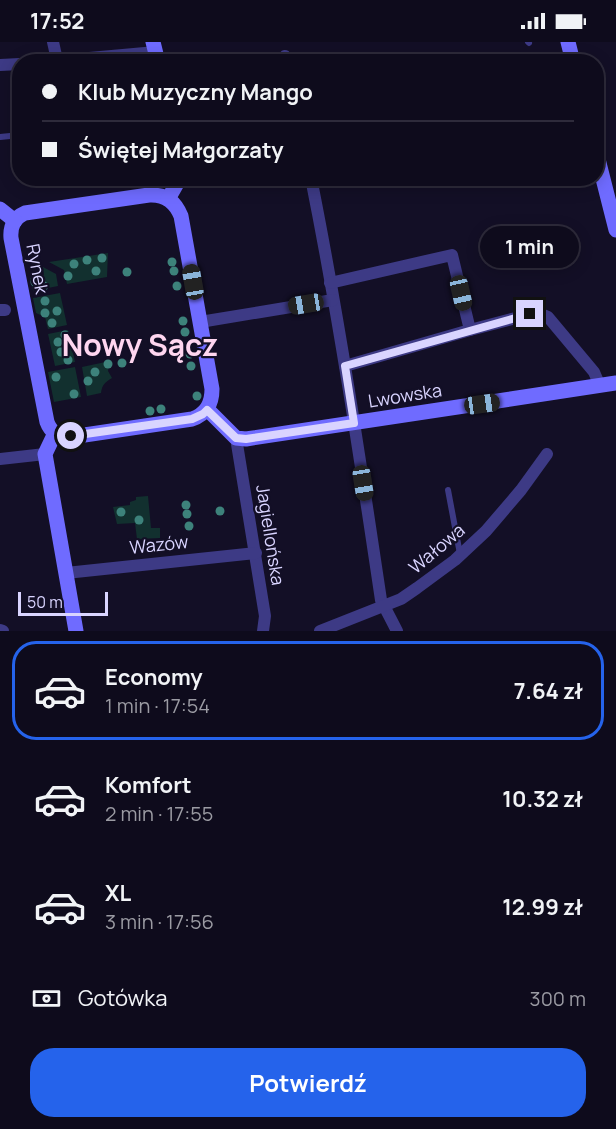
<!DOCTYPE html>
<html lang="pl">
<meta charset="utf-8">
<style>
:root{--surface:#0e0b1c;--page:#1c1929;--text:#f1f3f6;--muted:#9b9ba3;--line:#2e2b3b;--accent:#2563eb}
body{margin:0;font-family:Manrope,sans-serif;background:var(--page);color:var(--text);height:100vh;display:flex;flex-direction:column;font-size:22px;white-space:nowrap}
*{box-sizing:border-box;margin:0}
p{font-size:20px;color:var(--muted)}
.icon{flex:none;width:33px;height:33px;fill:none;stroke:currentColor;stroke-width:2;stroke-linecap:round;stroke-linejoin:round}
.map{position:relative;height:589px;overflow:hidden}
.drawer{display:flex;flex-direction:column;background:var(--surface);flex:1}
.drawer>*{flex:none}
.guide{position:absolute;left:12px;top:12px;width:592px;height:132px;border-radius:24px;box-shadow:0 3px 15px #0003,0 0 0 2px var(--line);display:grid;align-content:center;height:132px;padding:0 30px;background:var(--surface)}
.scale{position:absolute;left:18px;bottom:15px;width:90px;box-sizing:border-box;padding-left:6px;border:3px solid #d9d4ff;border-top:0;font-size:16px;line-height:21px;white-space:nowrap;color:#d9d4ff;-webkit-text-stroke:4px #130f26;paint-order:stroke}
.end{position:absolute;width:27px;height:27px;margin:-14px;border:8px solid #d9d4ff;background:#111;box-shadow:0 0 0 3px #111}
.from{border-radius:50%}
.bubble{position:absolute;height:42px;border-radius:21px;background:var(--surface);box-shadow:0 3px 15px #0003,0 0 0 2px var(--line);font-size:20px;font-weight:700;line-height:42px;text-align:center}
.car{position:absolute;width:18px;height:36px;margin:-18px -9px;border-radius:8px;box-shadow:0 0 4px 2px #0007;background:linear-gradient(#222 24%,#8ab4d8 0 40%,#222 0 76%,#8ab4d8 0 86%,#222 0)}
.guide b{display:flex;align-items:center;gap:21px;height:57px;font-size:22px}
.guide b+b{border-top:2px solid var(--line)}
.guide i{width:15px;height:15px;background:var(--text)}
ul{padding:10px 0 0;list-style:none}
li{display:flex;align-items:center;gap:18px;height:99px;margin:0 12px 9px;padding:0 18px;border:3px solid transparent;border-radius:24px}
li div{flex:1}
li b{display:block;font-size:22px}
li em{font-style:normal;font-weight:700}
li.on{border-color:var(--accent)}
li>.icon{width:54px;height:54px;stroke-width:1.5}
.pay{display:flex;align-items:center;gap:15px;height:66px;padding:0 30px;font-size:22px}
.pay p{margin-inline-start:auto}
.primary-button{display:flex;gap:12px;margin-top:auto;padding:12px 30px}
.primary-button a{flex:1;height:69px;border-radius:24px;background:var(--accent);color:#fff;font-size:24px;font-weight:700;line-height:69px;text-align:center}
.status{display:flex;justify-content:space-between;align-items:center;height:42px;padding:0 30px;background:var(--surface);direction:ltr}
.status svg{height:16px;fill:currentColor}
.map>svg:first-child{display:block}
.green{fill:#12302f}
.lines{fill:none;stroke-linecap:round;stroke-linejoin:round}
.lane{stroke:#3d3a85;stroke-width:6}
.street{stroke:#3d3a85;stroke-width:12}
.secondary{stroke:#6f6bff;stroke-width:15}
.tree{fill:#3d827b}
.route{stroke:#d9d4ff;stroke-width:8}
.labels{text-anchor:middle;stroke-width:4.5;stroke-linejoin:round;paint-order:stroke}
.street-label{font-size:18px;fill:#d9d4ff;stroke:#130f26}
.town-label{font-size:30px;font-weight:bold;fill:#ffd6f0;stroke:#130f26}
</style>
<div class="status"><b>17:52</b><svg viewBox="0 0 49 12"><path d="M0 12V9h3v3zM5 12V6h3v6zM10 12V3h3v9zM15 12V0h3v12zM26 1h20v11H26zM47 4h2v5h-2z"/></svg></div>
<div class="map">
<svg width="616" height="589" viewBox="0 0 616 589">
<rect width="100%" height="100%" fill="#130f26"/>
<g class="green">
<path d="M 108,211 L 107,235 L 67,242 L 64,228 L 49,220 Z"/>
<path d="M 43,225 L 56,232 L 58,244 L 33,249 L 30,236 L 44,233 Z"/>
<path d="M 60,251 L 67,283 L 48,287 L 45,275 L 36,271 L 33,256 Z"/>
<path d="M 68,288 L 75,320 L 55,324 L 48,292 Z"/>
<path d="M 110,319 L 108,329 L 112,336 C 105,340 102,343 101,351 L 87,354 L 82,325 Z"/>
<path d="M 75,325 L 81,355 L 54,360 L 48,330 Z"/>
<path d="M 148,454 L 151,486 L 160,486 L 160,496 L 137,497 L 135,481 L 117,482 L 113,465 L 130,463 L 130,460 L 136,458 L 136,455 Z"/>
</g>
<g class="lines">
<g class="lane">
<path d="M 528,0 L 529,1"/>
<path d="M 0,95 L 20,93"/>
<path d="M 448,448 L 460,512"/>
</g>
<g class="street">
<path d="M 53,0 L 57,18"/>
<path d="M 285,14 L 286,20"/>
<path d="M 45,20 L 156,10"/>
<path d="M 0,23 L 20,22"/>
<path d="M 311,136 C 339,276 360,417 381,558 L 397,589"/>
<path d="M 330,241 L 452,213 L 470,288 L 345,324"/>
<path d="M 0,268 L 5,268"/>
<path d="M 200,280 L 333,258"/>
<path d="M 470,288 L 535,271 L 541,272 L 548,275 L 594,330 L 600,344"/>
<path d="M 237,402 L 265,574 L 263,589"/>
<path d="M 0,417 L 45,412"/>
<path d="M 66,531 L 256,511"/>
<path d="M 0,588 L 3,589"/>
<path d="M 320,589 L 401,557 L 417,546 L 455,518 L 486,489 L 521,448 L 547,412"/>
</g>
<g class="secondary">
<path d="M 153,0 L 158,20"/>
<path d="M 568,0 L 573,20"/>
<path d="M 597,113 L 616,188"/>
<path d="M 149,153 C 164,152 175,159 181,174 L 212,347 C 212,362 206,372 192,377 L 71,395 C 59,395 51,391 47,380 L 11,196 C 10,184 14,176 25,171 Z"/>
<path d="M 168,157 L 180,136"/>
<path d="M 0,167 L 15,179"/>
<path d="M 207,367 L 236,396 L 246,397 L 616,341"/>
<path d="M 55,391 L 45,412 L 76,589"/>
</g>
</g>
<g class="tree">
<circle cx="102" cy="216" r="4.5"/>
<circle cx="87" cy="218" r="4.5"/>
<circle cx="172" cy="220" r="4.5"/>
<circle cx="74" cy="222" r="4.5"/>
<circle cx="96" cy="229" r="4.5"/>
<circle cx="174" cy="229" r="4.5"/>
<circle cx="127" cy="230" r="4.5"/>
<circle cx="68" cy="234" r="4.5"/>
<circle cx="35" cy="240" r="4.5"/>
<circle cx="44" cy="244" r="4.5"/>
<circle cx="177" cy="244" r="4.5"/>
<circle cx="45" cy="259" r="4.5"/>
<circle cx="57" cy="269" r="4.5"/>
<circle cx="45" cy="271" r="4.5"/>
<circle cx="183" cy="279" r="4.5"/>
<circle cx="52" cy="281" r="4.5"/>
<circle cx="185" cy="290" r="4.5"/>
<circle cx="65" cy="293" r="4.5"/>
<circle cx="58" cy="300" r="4.5"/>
<circle cx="61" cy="310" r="4.5"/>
<circle cx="190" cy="312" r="4.5"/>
<circle cx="68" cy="318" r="4.5"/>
<circle cx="122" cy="321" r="4.5"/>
<circle cx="108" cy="322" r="4.5"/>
<circle cx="191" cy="324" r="4.5"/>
<circle cx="95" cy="330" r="4.5"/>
<circle cx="56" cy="335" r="4.5"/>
<circle cx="88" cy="339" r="4.5"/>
<circle cx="74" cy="352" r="4.5"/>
<circle cx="197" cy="354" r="4.5"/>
<circle cx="161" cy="367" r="4.5"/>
<circle cx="150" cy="369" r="4.5"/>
<circle cx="186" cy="463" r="4.5"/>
<circle cx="220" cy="469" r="4.5"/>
<circle cx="121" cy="470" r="4.5"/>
<circle cx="187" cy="472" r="4.5"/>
<circle cx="139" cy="478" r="4.5"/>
<circle cx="189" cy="484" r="4.5"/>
</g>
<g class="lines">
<path class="route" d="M 71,394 L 192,377 L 203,372 L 207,368 L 236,396 L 246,397 L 354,381 L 345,324 L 530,272"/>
</g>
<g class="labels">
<g class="street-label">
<text transform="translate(37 227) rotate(79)" y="6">Rynek</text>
<text transform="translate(405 354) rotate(-9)" y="6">Lwowska</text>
<text transform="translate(270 493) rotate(81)" y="6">Jagiellońska</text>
<text transform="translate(159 503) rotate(-6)" y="6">Wazów</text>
<text transform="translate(437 507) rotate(-40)" y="6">Wałowa</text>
</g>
<g class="town-label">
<text x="140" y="314">Nowy Sącz</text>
</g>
</g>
</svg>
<div class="scale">50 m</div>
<i class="end from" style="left:71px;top:394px"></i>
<i class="end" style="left:530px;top:272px"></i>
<div class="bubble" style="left:480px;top:184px;width:99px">1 min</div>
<i class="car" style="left:193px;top:240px;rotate:350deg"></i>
<i class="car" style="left:461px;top:251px;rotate:167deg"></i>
<i class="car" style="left:306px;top:262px;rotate:261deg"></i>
<i class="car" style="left:482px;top:362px;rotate:82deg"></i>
<i class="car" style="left:363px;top:441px;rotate:171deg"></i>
<div class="guide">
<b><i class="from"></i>Klub Muzyczny Mango</b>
<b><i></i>Świętej Małgorzaty</b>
</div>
</div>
<section class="drawer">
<ul>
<li class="on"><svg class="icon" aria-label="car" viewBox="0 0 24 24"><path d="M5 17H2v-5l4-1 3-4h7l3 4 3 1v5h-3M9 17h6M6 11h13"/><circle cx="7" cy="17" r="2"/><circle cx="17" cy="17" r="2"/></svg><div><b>Economy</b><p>1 min · 17:54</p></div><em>7.64 zł</em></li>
<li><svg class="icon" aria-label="car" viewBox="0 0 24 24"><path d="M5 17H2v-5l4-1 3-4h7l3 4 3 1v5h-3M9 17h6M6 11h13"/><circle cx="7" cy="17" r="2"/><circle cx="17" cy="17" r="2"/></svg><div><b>Komfort</b><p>2 min · 17:55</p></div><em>10.32 zł</em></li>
<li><svg class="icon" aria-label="car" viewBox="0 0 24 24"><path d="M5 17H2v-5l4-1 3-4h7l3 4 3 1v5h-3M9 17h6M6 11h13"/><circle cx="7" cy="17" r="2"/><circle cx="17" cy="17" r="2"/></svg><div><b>XL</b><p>3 min · 17:56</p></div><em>12.99 zł</em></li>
</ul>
<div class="pay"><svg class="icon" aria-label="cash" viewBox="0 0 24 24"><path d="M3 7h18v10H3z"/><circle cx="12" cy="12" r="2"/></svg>Gotówka<p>300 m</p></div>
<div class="primary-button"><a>Potwierdź</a></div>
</section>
